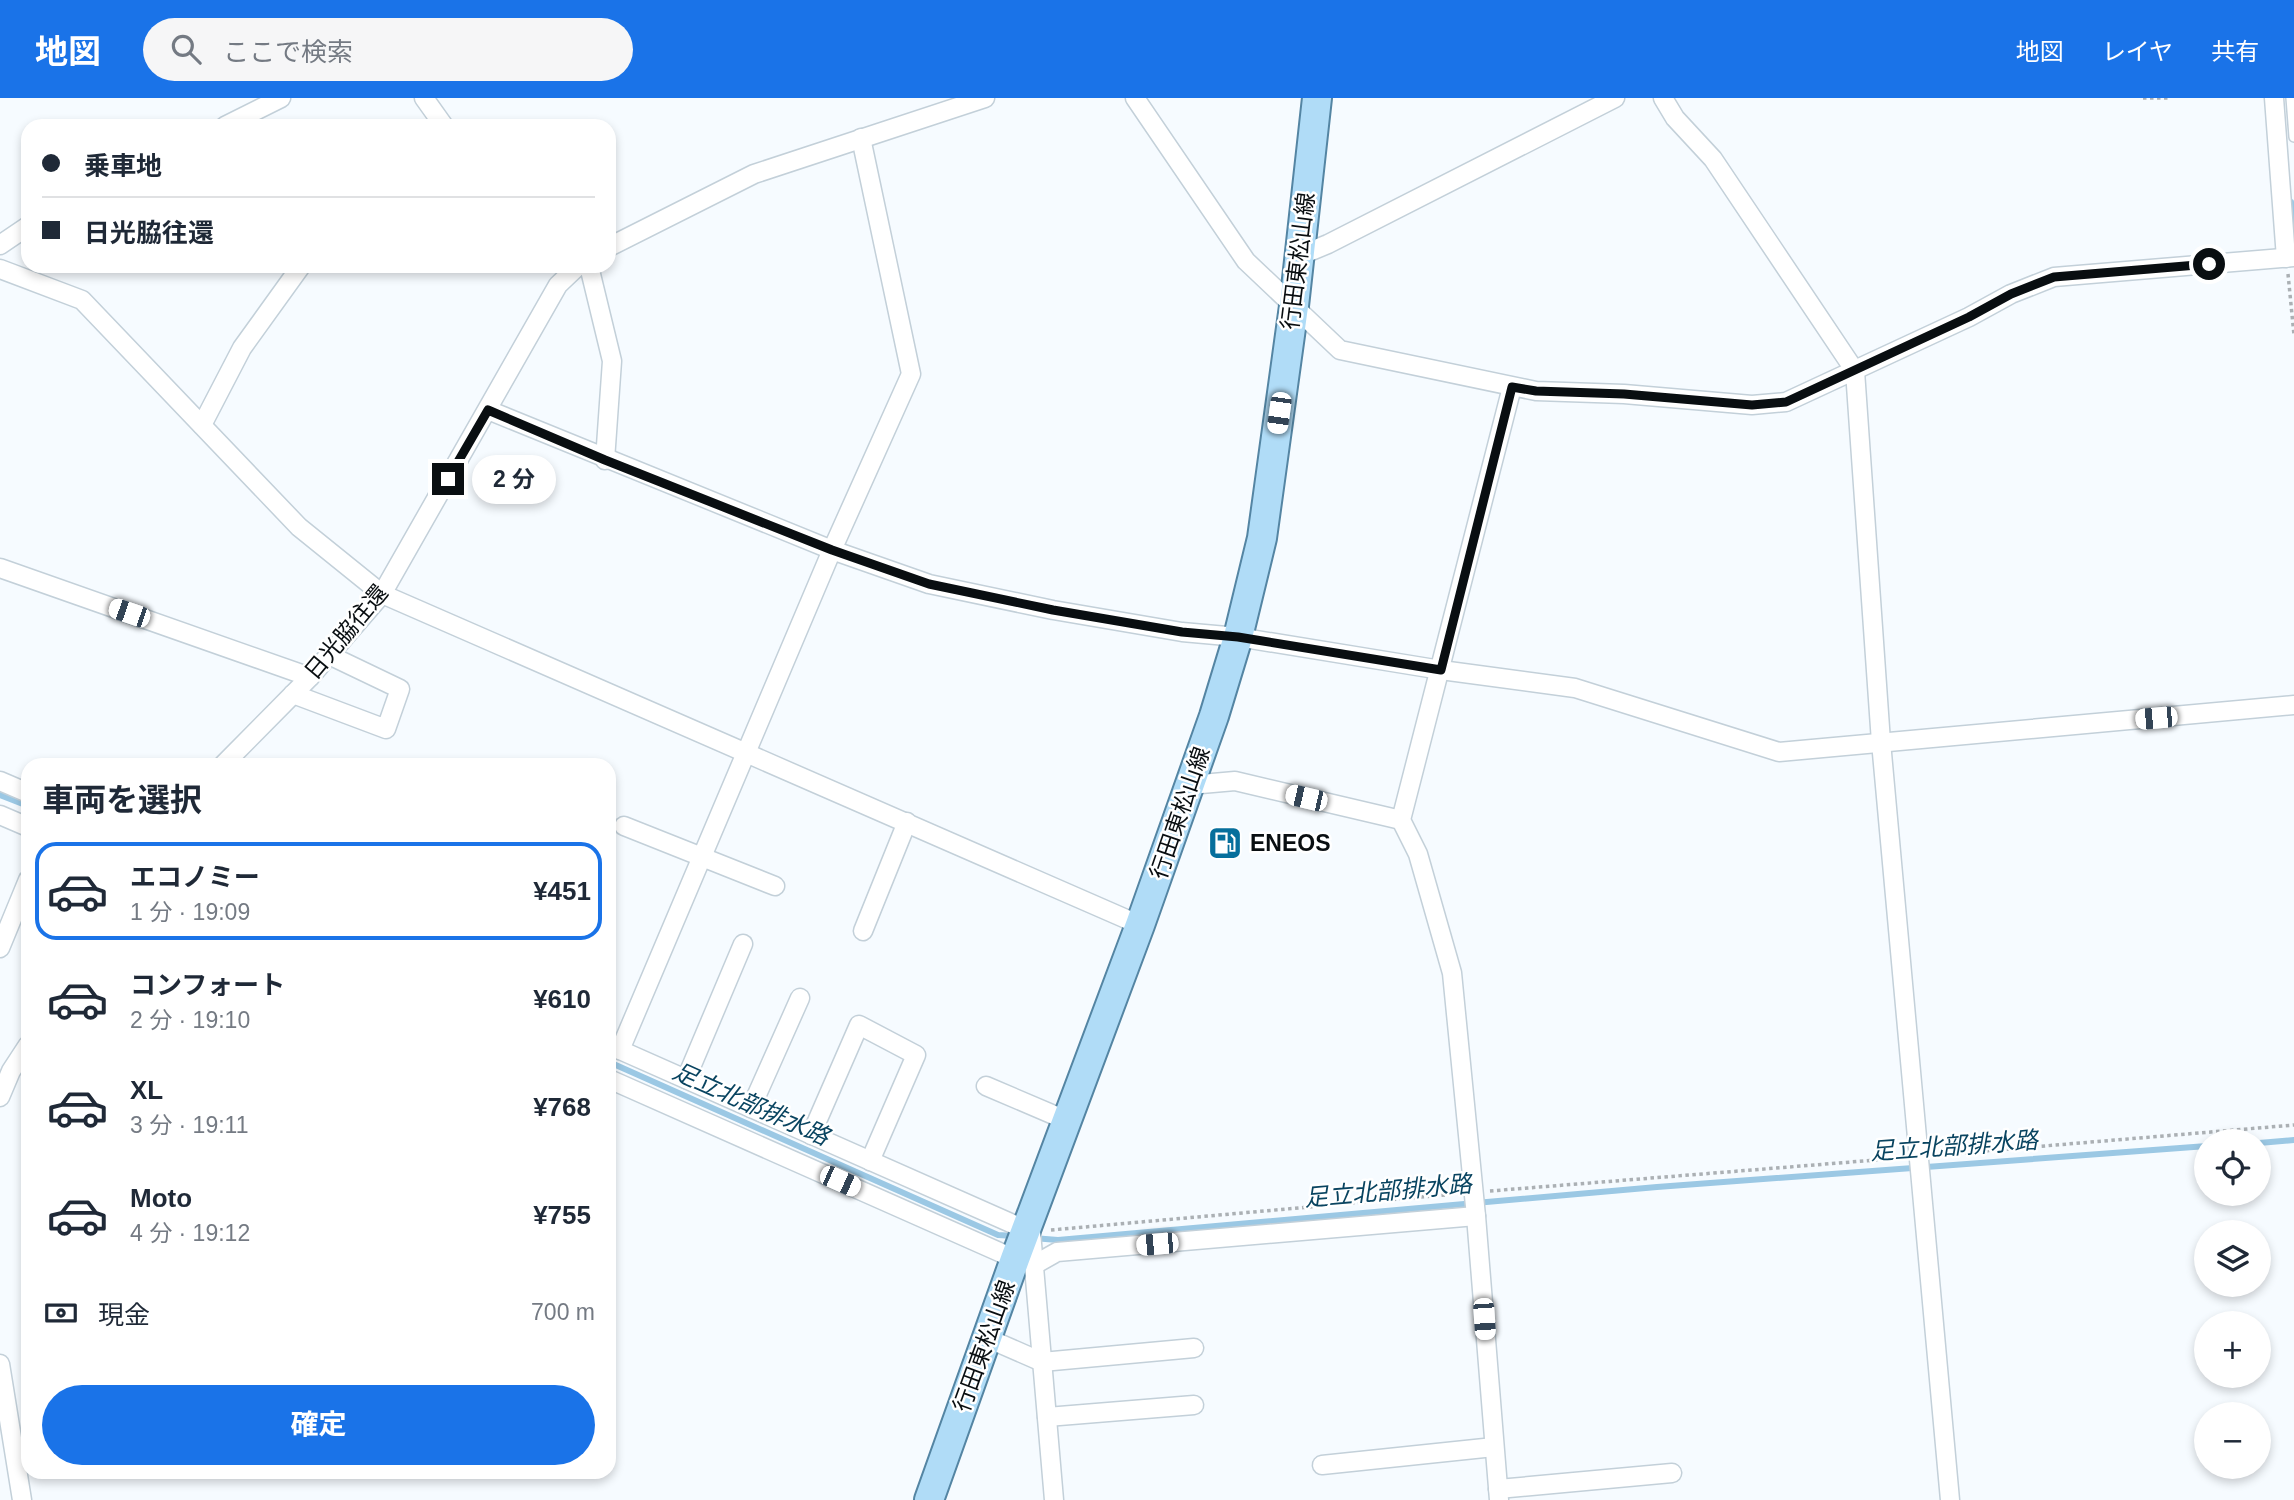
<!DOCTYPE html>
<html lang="ja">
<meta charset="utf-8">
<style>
:root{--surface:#fff;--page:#f6f6f7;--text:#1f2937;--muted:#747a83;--line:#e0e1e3;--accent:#1a73e8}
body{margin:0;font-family:Arial,"Noto Sans JP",sans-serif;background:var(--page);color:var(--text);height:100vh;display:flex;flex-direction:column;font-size:26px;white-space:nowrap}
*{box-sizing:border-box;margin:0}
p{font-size:23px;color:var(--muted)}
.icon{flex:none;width:38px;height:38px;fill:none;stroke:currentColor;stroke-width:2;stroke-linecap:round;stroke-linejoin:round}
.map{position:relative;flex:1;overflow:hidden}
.side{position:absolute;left:21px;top:660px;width:595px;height:721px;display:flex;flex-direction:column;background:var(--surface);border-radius:21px;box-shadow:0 4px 10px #0003}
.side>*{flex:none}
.banner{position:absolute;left:21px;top:21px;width:595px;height:154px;border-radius:21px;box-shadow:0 4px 10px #0003;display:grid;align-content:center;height:154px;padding:0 21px;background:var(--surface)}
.buttons{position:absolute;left:2194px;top:1031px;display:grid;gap:14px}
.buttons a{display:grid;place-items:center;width:77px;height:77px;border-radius:50%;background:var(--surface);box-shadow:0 4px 10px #0003;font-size:35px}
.end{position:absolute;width:32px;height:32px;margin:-16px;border:9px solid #090e11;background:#fff;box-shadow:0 0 0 4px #fff}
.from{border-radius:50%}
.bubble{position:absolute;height:49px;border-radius:24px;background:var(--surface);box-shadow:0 4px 10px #0003;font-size:23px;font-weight:700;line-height:49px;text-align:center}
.car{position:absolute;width:21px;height:42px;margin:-21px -10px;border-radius:9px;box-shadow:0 0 5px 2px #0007;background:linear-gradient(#fff 24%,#345 0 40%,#fff 0 76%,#345 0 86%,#fff 0)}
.banner b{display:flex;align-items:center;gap:24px;height:66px;font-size:26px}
.banner b+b{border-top:2px solid var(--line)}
.banner i{width:18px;height:18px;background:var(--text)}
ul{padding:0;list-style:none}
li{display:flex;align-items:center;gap:21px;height:98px;margin:0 14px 10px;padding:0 7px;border:4px solid transparent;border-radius:21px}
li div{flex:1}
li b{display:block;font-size:26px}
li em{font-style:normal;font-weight:700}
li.on{border-color:var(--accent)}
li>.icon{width:63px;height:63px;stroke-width:1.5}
h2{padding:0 21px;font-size:32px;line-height:84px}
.pay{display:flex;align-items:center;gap:18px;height:77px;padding:0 21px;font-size:26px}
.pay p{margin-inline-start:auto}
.button{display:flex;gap:14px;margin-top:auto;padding:14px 21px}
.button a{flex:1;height:80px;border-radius:42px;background:var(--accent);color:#fff;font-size:28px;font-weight:700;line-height:80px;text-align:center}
header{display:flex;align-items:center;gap:42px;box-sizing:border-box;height:98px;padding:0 35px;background:var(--accent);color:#fff}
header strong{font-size:33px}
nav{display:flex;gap:38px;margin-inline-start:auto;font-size:24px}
.search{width:490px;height:63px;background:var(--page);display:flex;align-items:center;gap:18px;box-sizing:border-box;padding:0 24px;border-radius:38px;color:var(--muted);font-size:26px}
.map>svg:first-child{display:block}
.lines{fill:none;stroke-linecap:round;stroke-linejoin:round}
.stream{stroke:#9bc8e4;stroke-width:6}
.lane-casing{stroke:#c3d0d9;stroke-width:12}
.street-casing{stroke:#c3d0d9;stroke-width:21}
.primary-casing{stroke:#5485a3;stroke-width:32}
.path{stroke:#abb0b4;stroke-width:3.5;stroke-dasharray:3.5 3.5;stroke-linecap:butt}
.lane{stroke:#fff;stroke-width:9}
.street{stroke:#fff;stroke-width:18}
.primary{stroke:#b0dcf7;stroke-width:28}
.route{stroke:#090e11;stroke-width:9}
.labels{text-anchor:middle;stroke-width:5;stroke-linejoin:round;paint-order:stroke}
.street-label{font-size:23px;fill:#090e11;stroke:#fff}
.poi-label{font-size:23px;font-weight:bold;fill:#090e11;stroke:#fff;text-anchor:start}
.water-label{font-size:24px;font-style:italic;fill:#094460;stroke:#fff}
</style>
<header>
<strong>地図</strong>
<div class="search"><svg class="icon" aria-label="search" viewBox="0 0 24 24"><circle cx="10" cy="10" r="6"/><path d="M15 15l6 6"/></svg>ここで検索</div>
<nav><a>地図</a><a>レイヤ</a><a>共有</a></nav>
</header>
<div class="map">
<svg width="2294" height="1402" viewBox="0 0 2294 1402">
<rect width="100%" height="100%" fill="#f6fbff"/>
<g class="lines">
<g class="stream">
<path d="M 2291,104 L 2294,144"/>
<path d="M 0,697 L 28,708"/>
<path d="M 609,964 L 998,1137 L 1015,1138"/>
<path d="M 2259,1045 L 2294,1042"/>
<path d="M 1033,1140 L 1058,1142 L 1657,1089 L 2207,1048"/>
</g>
<g class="lane-casing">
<path id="lane" d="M 2291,0 L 2294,39"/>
</g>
<g class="street-casing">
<g id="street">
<path d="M 424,0 L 444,28"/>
<path d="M 1135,0 L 1246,163 L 1340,252 L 1536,293 L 1624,296 L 1752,307 L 1786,304 L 1969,219 L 2011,196 L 2054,179 L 2294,159"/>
<path d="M 1663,0 L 1675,20 L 1713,61 L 1855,273 L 1881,644 L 1950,1402"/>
<path d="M 2274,0 L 2286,160"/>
<path d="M 225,28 L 281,0"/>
<path d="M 0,147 L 28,128"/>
<path d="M 609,149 L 754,76 L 985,0"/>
<path d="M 1299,158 L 1328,146 L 1615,0"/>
<path d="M 589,168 L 612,263 L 605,362"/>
<path d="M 0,171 L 82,202 L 299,429 L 382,496 L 1140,827"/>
<path d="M 488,312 L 832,452 L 929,486 L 1053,512 L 1182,534 L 1238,539 L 1441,572 L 1575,590 L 1779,654 L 2294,607"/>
<path d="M 202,327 L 242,250 L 301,168"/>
<path d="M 0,470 L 310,579"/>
<path d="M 293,596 L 386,631 L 400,591 L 329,557"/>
<path d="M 223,667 L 310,579 L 382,496 L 558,187 L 578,168"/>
<path d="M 0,683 L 28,695"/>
<path d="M 1190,687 L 1235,683 L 1401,722"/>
<path d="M 0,717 L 28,729"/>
<path d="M 624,728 L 775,788"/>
<path d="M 863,833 L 907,724"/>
<path d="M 0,850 L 28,782"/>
<path d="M 611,948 L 1031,1134 L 1054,1402"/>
<path d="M 620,952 L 832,452 L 911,276 L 861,40"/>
<path d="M 609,981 L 1015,1161"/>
<path d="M 686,981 L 743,846"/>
<path d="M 986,988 L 1068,1023"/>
<path d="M 0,999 L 11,973 L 28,947"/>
<path d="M 751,1010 L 800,900"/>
<path d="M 811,1037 L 859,927 L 916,957 L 870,1063"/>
<path d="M 1034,1167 L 1057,1154 L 1476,1118"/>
<path d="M 987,1240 L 1042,1264 L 1194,1250"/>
<path d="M 0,1266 L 22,1402"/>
<path d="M 1047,1319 L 1194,1307"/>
<path d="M 1322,1367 L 1494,1349"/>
<path d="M 1498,1391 L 1672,1375"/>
<path d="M 1499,1402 L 1476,1118 L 1452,875 L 1418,756 L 1401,722 L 1512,289"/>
</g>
</g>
<g class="primary-casing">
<path id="primary" d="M 929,1402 L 1015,1161 L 1140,827 L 1214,618 L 1238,539 L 1262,440 L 1294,208 L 1317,0"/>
</g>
<g class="path">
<path d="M 2143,0 L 2168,0"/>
<path d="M 2288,176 L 2294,237"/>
<path d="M 1937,1057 L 2294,1027"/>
<path d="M 1490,1093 L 1901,1060"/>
<path d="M 1051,1132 L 1455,1096"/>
</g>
<use href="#lane" class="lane"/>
<use href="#street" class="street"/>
<use href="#primary" class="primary"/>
</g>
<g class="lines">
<path class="route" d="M 448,381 L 488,312 L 605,362 L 832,452 L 929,486 L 1053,512 L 1182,534 L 1238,539 L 1441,572 L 1512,289 L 1536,293 L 1624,296 L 1752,307 L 1786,304 L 1969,219 L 2011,196 L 2054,179 L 2209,166"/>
</g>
<defs>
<g id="fuel-square" transform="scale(1.75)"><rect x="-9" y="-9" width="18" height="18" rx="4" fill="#076f9c" stroke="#fff"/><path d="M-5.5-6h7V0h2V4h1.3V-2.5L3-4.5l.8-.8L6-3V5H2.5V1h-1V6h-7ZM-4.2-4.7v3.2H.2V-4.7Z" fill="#fff"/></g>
</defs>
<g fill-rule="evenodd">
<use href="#fuel-square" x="1225" y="745"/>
</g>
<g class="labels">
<g class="street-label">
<text transform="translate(1298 163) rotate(-83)" y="8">行田東松山線</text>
<text transform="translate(346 534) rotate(-50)" y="8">日光脇往還</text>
<text transform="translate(1180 715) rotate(-71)" y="8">行田東松山線</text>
<text transform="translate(984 1248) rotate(-70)" y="8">行田東松山線</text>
</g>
<g class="poi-label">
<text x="1250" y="753">ENEOS</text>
</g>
<g class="water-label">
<text transform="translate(751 1006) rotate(24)" y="8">足立北部排水路</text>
<text transform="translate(1954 1048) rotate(-4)" y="8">足立北部排水路</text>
<text transform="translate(1388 1093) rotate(-5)" y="8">足立北部排水路</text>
</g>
</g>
</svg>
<div class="buttons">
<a><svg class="icon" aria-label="locate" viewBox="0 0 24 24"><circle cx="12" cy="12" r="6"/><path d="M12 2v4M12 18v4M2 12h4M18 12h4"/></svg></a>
<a><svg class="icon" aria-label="layers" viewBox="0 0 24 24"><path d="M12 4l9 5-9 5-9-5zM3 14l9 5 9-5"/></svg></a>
<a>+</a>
<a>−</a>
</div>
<i class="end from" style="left:2209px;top:166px"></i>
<i class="end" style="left:448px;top:381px"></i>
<div class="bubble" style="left:472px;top:357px;width:84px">2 分</div>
<i class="car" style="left:1279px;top:315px;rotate:188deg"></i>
<i class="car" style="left:129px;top:515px;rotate:289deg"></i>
<i class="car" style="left:2156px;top:620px;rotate:265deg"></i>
<i class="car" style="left:1306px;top:700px;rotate:283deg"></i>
<i class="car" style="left:840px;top:1083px;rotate:114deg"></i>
<i class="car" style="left:1157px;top:1146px;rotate:265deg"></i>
<i class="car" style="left:1484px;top:1221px;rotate:176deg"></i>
<div class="banner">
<b><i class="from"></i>乗車地</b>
<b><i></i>日光脇往還</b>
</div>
<section class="side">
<h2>車両を選択</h2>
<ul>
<li class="on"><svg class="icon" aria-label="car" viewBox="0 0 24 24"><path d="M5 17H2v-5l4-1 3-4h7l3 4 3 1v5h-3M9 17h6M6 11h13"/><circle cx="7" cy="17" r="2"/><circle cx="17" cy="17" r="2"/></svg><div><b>エコノミー</b><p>1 分 · 19:09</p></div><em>¥451</em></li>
<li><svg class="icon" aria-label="car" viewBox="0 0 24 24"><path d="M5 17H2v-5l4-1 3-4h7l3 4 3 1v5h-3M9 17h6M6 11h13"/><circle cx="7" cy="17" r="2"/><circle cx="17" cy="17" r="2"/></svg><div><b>コンフォート</b><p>2 分 · 19:10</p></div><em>¥610</em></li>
<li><svg class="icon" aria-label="car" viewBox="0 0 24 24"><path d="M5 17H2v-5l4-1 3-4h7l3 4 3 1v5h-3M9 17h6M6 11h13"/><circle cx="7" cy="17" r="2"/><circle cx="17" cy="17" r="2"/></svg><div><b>XL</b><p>3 分 · 19:11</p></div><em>¥768</em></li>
<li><svg class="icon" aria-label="car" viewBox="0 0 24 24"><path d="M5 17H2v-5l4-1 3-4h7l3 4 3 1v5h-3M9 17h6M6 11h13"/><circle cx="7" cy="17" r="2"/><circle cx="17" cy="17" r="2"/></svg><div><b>Moto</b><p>4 分 · 19:12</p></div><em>¥755</em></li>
</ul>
<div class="pay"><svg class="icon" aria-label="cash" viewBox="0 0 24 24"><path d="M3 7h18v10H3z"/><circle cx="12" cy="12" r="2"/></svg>現金<p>700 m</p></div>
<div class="button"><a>確定</a></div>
</section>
</div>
